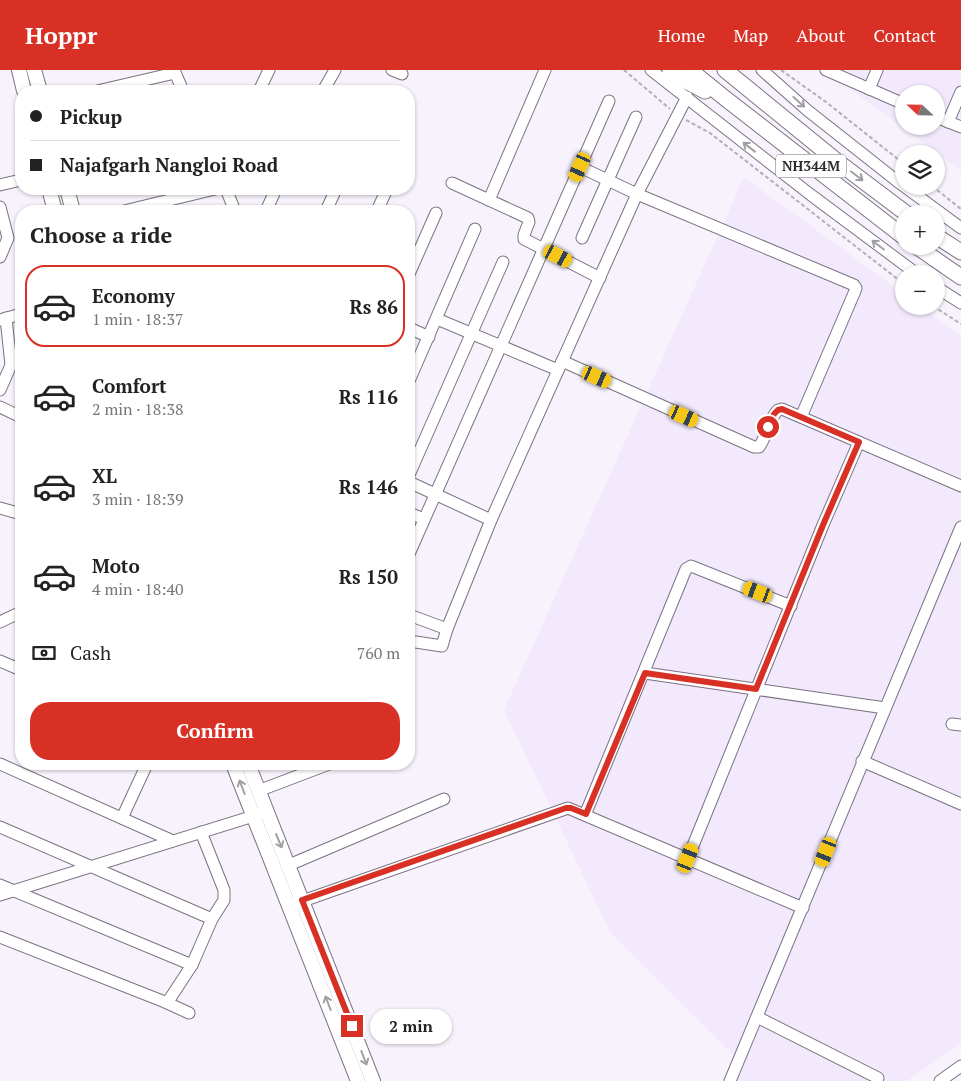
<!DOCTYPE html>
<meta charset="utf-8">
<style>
:root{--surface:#fff;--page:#f6f6f6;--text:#222;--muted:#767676;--line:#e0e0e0;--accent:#d93025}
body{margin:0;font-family:"PT Serif",serif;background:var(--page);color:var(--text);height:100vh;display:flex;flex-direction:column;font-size:19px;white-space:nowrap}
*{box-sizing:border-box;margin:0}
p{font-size:16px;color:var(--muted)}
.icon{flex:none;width:28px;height:28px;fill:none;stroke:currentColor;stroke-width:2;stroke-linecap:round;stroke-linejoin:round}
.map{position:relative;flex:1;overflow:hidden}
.panel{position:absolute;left:15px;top:135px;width:400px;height:565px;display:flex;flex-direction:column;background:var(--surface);border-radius:20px;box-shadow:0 1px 4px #0004}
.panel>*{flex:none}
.hud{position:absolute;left:15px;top:15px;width:400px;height:110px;border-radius:20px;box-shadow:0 1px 4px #0004;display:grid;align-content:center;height:110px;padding:0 15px;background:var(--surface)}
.needle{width:32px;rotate:292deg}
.fabs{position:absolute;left:895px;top:15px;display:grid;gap:10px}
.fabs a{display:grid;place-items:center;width:50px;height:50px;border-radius:50%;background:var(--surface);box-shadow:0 1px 4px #0004;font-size:25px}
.end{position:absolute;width:22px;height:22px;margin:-11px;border:6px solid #d93025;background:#fff;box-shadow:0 0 0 2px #fff}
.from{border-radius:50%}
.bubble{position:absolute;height:35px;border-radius:18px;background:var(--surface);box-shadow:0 1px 4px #0004;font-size:16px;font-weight:700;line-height:35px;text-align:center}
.car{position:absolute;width:15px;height:30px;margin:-15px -8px;border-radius:6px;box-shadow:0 0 4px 1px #0007;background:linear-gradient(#f5c518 24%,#345 0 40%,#f5c518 0 76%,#345 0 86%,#f5c518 0)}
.hud b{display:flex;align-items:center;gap:18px;height:48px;font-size:19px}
.hud b+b{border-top:1px solid var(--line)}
.hud i{width:12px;height:12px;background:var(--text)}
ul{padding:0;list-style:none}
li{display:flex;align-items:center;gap:15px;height:82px;margin:0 10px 8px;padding:0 5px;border:2px solid transparent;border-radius:20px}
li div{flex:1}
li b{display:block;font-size:19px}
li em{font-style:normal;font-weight:700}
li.on{border-color:var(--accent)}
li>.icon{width:45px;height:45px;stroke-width:1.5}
h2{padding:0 15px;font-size:22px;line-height:60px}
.pay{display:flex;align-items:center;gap:12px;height:55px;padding:0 15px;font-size:19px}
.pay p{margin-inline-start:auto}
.action{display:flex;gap:10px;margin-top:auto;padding:10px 15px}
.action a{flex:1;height:58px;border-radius:20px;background:var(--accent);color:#fff;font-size:20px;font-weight:700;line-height:58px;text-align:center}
header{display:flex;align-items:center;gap:30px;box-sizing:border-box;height:70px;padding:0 25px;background:var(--accent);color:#fff}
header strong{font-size:24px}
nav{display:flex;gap:28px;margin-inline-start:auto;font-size:18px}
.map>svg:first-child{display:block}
.built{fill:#f3e9fc;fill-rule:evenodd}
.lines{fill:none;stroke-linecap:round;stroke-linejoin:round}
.minor-casing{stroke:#7a7281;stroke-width:13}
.major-casing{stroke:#7a7281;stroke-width:16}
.highway-casing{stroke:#7a7281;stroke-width:17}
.path{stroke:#b3aeb7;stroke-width:2;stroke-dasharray:4 2.5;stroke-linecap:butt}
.minor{stroke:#fff;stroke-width:11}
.major{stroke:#fff;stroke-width:14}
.highway{stroke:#fff;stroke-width:15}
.oneway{stroke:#a09fa2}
.route{stroke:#d93025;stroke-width:6}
.labels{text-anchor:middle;stroke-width:4;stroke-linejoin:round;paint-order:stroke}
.shield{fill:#fff;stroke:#6c6a6e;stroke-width:1}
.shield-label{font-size:14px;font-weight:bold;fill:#2d2a30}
</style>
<header>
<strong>Hoppr</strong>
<nav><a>Home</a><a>Map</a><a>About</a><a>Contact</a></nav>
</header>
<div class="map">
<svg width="961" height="1011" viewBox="0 0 961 1011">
<rect width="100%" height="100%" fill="#f8f2fd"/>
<g class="built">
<path d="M 825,0 L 961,0 L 961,101 ZM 904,24 L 936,24 L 936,56 L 904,56 Z"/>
<path d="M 744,107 L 904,224 L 904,236 L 920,236 L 961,266 L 961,973 L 907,1011 L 724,1011 L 735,986 L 610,862 L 504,640 Z"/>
</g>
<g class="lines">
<g class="minor-casing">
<g id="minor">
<path d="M 174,0 L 183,21"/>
<path d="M 392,0 L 402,4"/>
<path d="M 651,0 L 811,125 L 917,204"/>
<path d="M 762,0 L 807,40 L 897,111 L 961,158"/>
<path d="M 826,0 L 904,34"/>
<path d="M 869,19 L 877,0"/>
<path d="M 97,21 L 175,3"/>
<path d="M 259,21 L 269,0"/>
<path d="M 323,21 L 335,0"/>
<path d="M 936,47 L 961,57"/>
<path d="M 948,52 L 961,22"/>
<path d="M 580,97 L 637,124 L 854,215 L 856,218 L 855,221 L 801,347"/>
<path d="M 452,113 L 528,148 L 529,152 L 524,165 L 524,169 L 600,208"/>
<path d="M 0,115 L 21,110"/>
<path d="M 226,119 L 235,141"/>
<path d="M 489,130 L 545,0"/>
<path d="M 0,137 L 8,168 L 0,187"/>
<path d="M 124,141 L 215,119"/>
<path d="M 266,141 L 276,119"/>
<path d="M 326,141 L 336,119"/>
<path d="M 377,141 L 387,119"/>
<path d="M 582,168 L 636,47"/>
<path d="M 409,204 L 436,143"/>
<path d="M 936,217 L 961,233"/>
<path d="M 437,249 L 558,300"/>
<path d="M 0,250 L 21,244"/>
<path d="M 409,258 L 429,267"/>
<path d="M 562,291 L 754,377 L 759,377 C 767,366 768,350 778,340 L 782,339 L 961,416"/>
<path d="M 409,311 L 475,159"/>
<path d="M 0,320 L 11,295 L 6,248"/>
<path d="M 0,337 L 21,347"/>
<path d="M 409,405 L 503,192"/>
<path d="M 409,412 L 491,450"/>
<path d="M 0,438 L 21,444"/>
<path d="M 409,443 L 424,449"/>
<path d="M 409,484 L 609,31"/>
<path d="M 409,545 L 447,559 L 491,450 L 637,124 L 687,27"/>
<path d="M 0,552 L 21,542"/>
<path d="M 409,571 L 442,576 L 447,559"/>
<path d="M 0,591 L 21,600"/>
<path d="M 645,603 L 885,638"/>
<path d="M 952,654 L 961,655"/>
<path d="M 862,691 L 961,734"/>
<path d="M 0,694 L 173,771"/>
<path d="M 258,721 L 329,694"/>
<path d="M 585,745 L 686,499 L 691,496 L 791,536"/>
<path d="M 122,748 L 147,694"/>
<path d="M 0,757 L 212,849"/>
<path d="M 688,788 L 823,455 L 859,372"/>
<path d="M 289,795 L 444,729"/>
<path d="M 0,815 L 192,895"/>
<path d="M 0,825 L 260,744"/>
<path d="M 294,834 L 568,738 L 803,838"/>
<path d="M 0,867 L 165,932 L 169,930 L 192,895 L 212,849 L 224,830 L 224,820 L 201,762"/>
<path d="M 165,932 L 189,943"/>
<path d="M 757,947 L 878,1008"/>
<path d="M 730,1011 L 961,457"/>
<path d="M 940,1011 L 961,996"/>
</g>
</g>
<g class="major-casing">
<g id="major">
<path d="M 19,0 L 24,21"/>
<path d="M 34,0 L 40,21"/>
<path d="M 49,119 L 55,141"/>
<path d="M 67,119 L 73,141"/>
<path d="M 233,694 L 358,1011"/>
<path d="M 248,694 L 373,1011"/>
</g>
</g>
<g class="highway-casing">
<g id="highway">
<path d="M 670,0 L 680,8 L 705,21"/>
<path d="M 690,0 L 726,29 L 904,167"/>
<path d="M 725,0 L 838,92 L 907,144"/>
<path d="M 936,166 L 961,182"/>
<path d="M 916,176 L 961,207"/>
</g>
</g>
<g class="path">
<path d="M 624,0 L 670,39"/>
<path d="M 781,0 L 826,32 L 904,94"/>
<path d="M 686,50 L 710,63 L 904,214"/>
<path d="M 932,116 L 961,139"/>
<path d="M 933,236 L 961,254"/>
</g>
<use href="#minor" class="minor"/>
<use href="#major" class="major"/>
<use href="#highway" class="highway"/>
</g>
<defs><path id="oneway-shaft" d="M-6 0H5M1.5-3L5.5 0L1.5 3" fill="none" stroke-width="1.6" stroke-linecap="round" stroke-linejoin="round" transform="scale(1.25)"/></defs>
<g class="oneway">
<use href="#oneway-shaft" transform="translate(799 32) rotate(42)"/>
<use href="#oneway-shaft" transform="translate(749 77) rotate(-142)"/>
<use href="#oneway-shaft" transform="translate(857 106) rotate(37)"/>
<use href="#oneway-shaft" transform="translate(878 175) rotate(-143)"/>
<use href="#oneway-shaft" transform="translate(242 717) rotate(-111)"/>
<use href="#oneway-shaft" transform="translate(279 771) rotate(67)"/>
<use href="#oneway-shaft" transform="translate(328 933) rotate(-111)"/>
<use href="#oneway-shaft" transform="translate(364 988) rotate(69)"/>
</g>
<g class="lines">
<path class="route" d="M 352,956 L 302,830 L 566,738 L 571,738 L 586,744 L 645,603 L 756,619 L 823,455 L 859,372 L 782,339 L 778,340 L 774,344 L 768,357"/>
</g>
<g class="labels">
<rect class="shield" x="776" y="84.5" width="70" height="23" rx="4"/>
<g class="shield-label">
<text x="811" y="101">NH344M</text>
</g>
</g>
</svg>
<div class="fabs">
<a><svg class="needle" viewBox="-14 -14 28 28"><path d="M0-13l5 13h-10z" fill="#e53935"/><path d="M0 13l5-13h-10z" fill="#767676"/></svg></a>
<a><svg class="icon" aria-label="layers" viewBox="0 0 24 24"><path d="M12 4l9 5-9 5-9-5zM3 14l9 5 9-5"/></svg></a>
<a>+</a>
<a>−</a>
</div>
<i class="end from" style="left:768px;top:357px"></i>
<i class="end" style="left:352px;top:956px"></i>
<div class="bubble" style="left:370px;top:939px;width:82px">2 min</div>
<i class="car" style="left:580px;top:97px;rotate:204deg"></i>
<i class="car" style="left:558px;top:186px;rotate:118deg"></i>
<i class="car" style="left:597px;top:307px;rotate:114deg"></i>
<i class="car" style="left:684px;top:346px;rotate:114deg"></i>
<i class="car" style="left:758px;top:522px;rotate:291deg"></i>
<i class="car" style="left:826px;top:782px;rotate:202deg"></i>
<i class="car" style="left:688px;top:788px;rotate:22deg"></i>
<div class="hud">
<b><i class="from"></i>Pickup</b>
<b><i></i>Najafgarh Nangloi Road</b>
</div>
<section class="panel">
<h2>Choose a ride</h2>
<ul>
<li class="on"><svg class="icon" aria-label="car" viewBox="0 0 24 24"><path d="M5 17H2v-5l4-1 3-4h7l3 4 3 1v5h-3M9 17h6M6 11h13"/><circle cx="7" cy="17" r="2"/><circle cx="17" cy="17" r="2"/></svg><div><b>Economy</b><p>1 min · 18:37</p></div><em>Rs 86</em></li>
<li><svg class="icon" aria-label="car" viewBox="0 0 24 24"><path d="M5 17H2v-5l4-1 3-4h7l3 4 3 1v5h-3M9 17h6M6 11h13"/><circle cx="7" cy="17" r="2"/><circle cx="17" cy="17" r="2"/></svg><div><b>Comfort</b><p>2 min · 18:38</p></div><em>Rs 116</em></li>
<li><svg class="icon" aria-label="car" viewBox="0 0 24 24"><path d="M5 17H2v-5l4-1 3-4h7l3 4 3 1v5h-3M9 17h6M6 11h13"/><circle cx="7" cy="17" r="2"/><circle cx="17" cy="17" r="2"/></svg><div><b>XL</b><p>3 min · 18:39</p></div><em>Rs 146</em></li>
<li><svg class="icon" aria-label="car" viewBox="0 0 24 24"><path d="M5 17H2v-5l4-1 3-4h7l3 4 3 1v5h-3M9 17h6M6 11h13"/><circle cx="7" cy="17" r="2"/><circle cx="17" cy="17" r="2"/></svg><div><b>Moto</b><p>4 min · 18:40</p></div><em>Rs 150</em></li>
</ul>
<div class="pay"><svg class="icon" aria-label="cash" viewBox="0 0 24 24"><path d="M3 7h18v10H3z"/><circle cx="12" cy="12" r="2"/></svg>Cash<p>760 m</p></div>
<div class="action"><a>Confirm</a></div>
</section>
</div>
